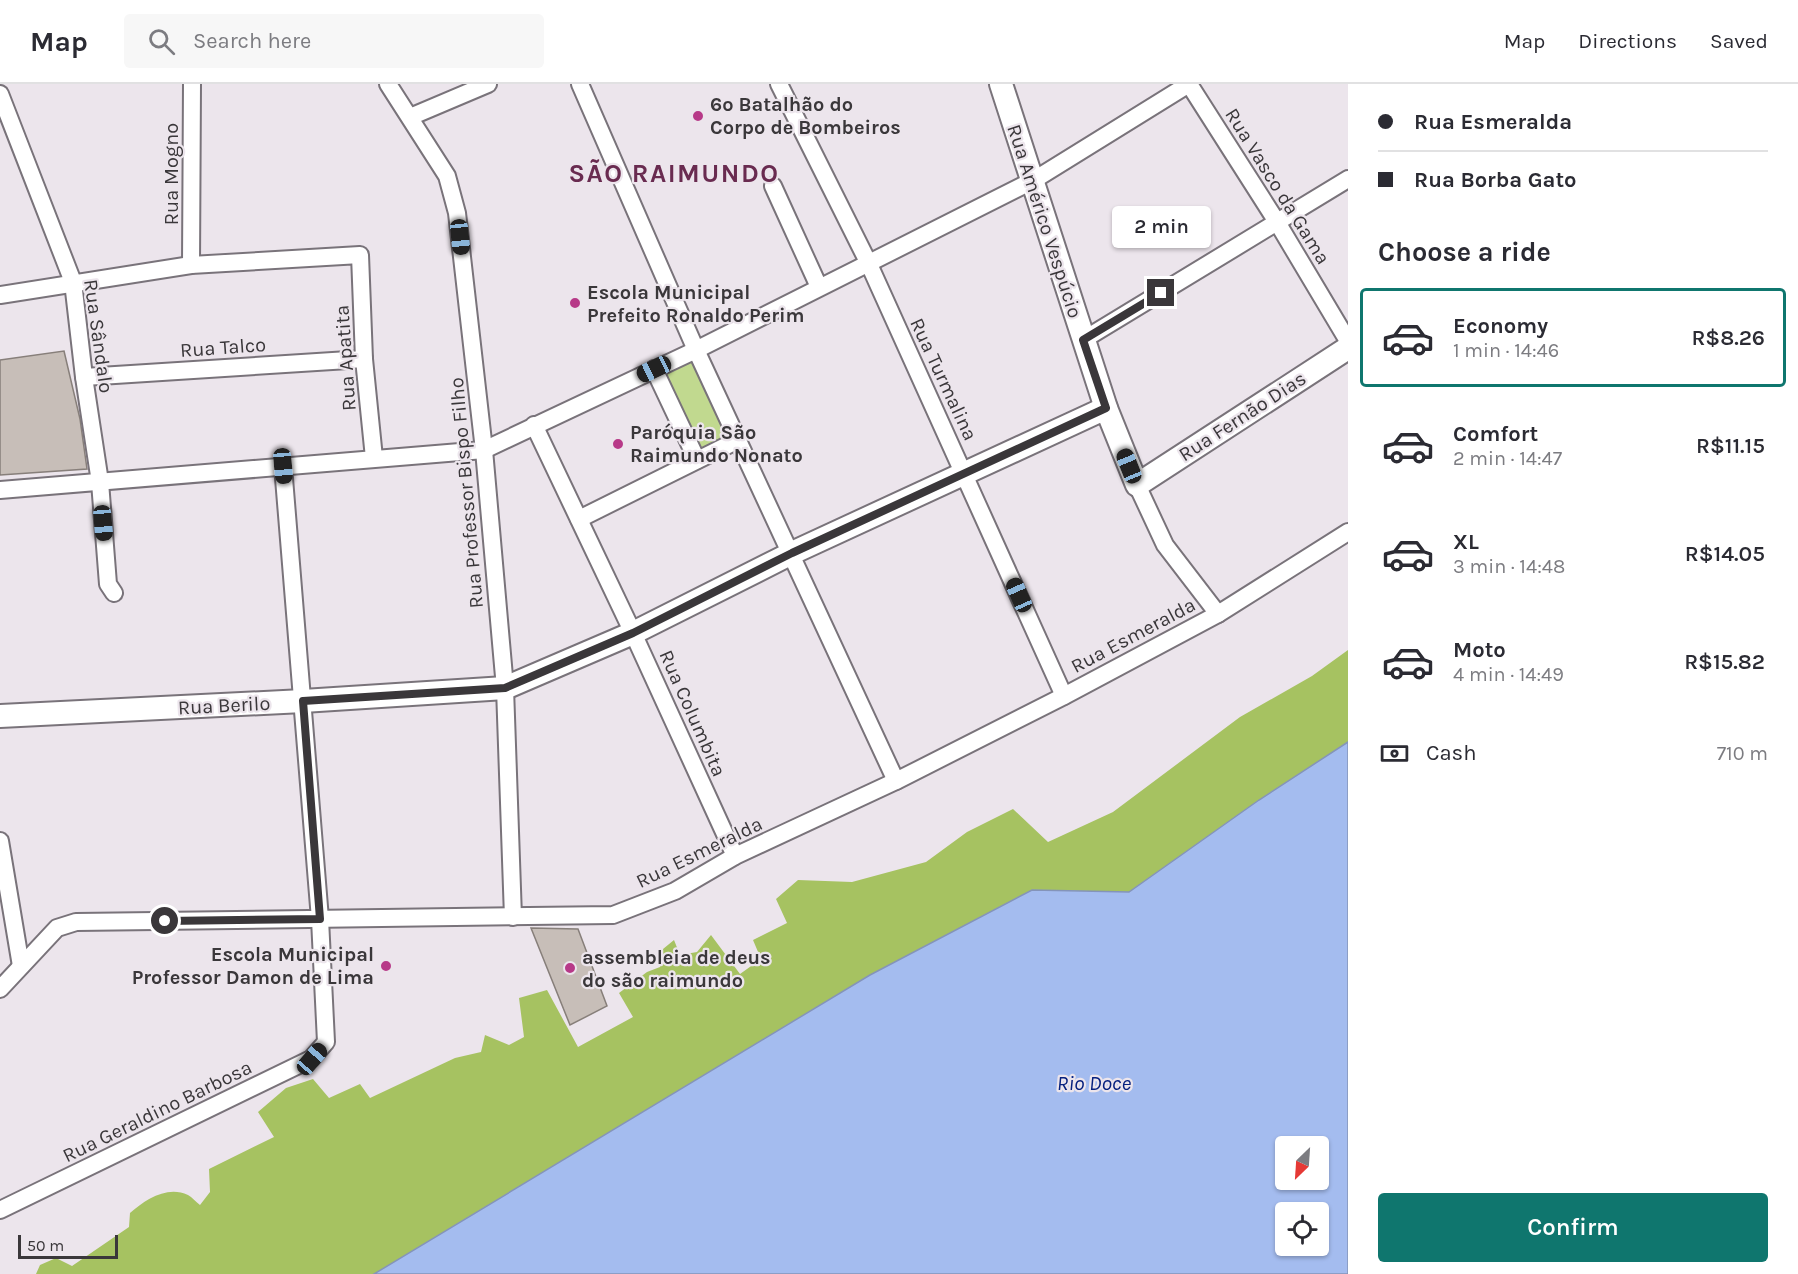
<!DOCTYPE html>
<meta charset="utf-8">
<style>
:root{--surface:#fff;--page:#f7f7f7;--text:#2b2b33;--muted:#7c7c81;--line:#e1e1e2;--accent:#0f766e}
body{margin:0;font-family:Karla,sans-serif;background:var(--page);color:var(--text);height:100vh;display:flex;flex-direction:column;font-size:22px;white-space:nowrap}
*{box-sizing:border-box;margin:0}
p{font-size:20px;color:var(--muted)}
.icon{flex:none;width:33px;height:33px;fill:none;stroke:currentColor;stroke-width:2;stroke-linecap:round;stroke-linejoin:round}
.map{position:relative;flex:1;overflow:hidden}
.panel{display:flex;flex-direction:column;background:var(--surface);width:450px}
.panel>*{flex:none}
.hud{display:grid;align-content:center;height:132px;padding:0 30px;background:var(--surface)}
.needle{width:39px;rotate:205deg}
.buttons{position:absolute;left:1275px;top:1052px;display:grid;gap:12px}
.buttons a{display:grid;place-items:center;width:54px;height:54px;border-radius:6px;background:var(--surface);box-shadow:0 2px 4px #0004;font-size:30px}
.scale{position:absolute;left:18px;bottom:15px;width:100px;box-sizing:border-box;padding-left:6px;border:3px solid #3a373a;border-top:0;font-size:16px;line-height:21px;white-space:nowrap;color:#3a373a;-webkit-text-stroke:4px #ece5ec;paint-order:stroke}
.end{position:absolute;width:27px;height:27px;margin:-14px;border:8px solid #3a373a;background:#fff;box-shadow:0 0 0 3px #fff}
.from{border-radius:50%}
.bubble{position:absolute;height:42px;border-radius:6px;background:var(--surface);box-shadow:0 2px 4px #0004;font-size:20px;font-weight:600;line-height:42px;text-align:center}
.car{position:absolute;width:18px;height:36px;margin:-18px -9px;border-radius:8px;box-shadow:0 0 4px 2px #0007;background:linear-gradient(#222 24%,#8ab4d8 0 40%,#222 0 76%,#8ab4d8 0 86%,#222 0)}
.hud b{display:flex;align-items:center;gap:21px;height:57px;font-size:22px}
.hud b+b{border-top:2px solid var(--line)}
.hud i{width:15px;height:15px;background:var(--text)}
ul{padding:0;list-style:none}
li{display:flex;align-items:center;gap:18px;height:99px;margin:0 12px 9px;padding:0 18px;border:3px solid transparent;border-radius:6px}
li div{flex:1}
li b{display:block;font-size:22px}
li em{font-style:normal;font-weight:600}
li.on{border-color:var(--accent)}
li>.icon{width:54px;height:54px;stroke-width:1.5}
h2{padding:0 30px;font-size:27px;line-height:72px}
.pay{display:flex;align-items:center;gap:15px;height:66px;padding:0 30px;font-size:22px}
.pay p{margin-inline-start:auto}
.button{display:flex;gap:12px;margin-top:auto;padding:12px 30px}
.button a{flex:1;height:69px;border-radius:6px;background:var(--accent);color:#fff;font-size:24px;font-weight:600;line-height:69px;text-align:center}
header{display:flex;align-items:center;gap:36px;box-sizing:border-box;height:84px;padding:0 30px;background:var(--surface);border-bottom:2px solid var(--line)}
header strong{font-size:28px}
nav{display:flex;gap:33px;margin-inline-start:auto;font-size:21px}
.search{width:420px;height:54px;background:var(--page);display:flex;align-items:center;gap:15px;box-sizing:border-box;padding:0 21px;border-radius:6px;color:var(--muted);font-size:22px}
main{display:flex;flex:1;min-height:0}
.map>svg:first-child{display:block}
.green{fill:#c1d98f}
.forest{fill:#a6c261}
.water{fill:#a4bcef;stroke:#8494b9;stroke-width:1.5;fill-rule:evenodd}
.building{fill:#c7beb8;stroke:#877f7a;stroke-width:1.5}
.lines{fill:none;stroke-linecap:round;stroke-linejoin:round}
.street-casing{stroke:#79737a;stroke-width:20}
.secondary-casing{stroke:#79737a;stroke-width:26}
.street{stroke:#fff;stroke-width:16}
.secondary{stroke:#fff;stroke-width:22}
.route{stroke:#3a373a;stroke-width:8}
.poi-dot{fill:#b73988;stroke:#ece5ec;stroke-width:2}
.labels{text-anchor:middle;stroke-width:4.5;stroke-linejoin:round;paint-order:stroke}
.poi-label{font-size:20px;font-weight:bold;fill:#3a373a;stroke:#ece5ec;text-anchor:start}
.street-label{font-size:20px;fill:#3a373a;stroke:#ece5ec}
.water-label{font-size:21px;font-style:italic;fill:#06207e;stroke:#ece5ec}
.district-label{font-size:26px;font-weight:bold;letter-spacing:1.5px;fill:#692b50;stroke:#ece5ec}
</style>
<header>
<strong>Map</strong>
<div class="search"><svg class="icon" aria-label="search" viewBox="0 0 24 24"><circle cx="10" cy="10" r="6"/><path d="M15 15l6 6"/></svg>Search here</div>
<nav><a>Map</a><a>Directions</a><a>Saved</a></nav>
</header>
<main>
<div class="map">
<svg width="1348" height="1190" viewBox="0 0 1348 1190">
<rect width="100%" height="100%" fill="#ece5ec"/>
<path class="green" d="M 697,276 L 735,355 L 698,373 L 661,292 Z"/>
<path class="forest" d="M 1348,566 L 1348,658 L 1259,716 L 1129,808 L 1032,806 L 870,891 L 374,1190 L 36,1190 L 40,1181 L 56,1174 L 72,1182 L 129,1143 L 130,1129 C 145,1116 167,1101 188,1111 C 192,1113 196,1118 200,1121 L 210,1108 L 209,1085 L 274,1053 L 258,1028 L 286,1004 L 313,995 L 329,1014 L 360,1000 L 370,1014 L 455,974 L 481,968 L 485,951 L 509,961 L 524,953 L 519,914 L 547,906 L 578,963 L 633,933 L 619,909 L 647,888 L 660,883 L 663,865 L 674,856 L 680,871 L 697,868 L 711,851 L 740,890 L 761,875 L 753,856 L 787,839 L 776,815 L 798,796 L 852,798 L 926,778 L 967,748 L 1013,725 L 1048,758 L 1113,728 L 1240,633 L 1312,592 Z"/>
<path class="water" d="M 1348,658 L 1348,1190 L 374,1190 L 870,891 L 1032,806 L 1129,808 L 1259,716 ZM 1286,1062 L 1318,1062 L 1318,1095 L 1286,1095 ZM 1286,1128 L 1318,1128 L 1318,1161 L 1286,1161 Z"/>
<g class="building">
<path d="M 64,267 L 80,335 L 87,385 L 0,391 L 0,276 Z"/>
<path d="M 531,844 L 578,845 L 607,922 L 570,941 Z"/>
</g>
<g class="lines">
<g class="street-casing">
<g id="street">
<path d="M 388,0 L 447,92 L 457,129 L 484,366 L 505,604 L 513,833"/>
<path d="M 580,0 L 696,266 L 896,697"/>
<path d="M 779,0 L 868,178 L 1064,612"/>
<path d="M 1189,0 L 1277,138 L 1348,257"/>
<path d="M 0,10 L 73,198 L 84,293 L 100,398 L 108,500 L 114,509"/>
<path d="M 410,33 L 488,0"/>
<path d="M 773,102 L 819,203"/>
<path d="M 191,181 L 192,0"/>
<path d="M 0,211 L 191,181 L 360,171 L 364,275 L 374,374"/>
<path d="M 1083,256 L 1348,95"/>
<path d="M 654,285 L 697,376"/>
<path d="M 84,293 L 364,275"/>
<path d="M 534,341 L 633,549 L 735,772"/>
<path d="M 1137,401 L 1165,461 L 1218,530"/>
<path d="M 0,406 L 484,366 L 696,266 L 1034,96 L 1189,0"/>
<path d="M 579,435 L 738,356"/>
<path d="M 0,757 L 21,882"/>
<path d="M 0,905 L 57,844 L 76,838 L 613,831 L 675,807 L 735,772 L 896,697 L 1064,612 L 1218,530 L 1348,448"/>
<path d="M 0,1126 L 311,975 L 326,958 L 320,835 L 283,382"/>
</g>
</g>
<g class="secondary-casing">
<g id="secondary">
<path d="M 1001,0 L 1106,324 L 1137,401 L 1348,264"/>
<path d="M 0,632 L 303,617 L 505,604 L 633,549 L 792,469 L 1106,324"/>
</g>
</g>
<use href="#street" class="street"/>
<use href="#secondary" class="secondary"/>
</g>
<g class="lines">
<path class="route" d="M 165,837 L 320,835 L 303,617 L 505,604 L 633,549 L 792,469 L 1106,324 L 1083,256 L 1161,209"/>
</g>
<g class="poi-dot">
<circle cx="698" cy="32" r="6"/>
<circle cx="575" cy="219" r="6"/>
<circle cx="618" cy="360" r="6"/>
<circle cx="386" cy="882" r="6"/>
<circle cx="570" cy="884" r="6"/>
</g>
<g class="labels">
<g class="poi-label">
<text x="710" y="27">6º Batalhão do<tspan x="710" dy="23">Corpo de Bombeiros</tspan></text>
<text x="587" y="215">Escola Municipal<tspan x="587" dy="23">Prefeito Ronaldo Perim</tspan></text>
<text x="630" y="355">Paróquia São<tspan x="630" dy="23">Raimundo Nonato</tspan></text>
<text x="374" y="877" text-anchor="end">Escola Municipal<tspan x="374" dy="23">Professor Damon de Lima</tspan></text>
<text x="582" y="880">assembleia de deus<tspan x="582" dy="23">do são raimundo</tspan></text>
</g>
<g class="street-label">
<text transform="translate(171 90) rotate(-90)" y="7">Rua Mogno</text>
<text transform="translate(1278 102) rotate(58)" y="7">Rua Vasco da Gama</text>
<text transform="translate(1045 137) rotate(72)" y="7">Rua Américo Vespúcio</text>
<text transform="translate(99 252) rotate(82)" y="7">Rua Sândalo</text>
<text transform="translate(223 263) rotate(-4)" y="7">Rua Talco</text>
<text transform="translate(345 274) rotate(-94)" y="7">Rua Apatita</text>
<text transform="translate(944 295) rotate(65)" y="7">Rua Turmalina</text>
<text transform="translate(1242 332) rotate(-33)" y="7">Rua Fernão Dias</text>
<text transform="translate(466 409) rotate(-95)" y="7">Rua Professor Bispo Filho</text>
<text transform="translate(1133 551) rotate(-28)" y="7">Rua Esmeralda</text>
<text transform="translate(224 621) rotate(-3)" y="7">Rua Berilo</text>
<text transform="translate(693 629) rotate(66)" y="7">Rua Columbita</text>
<text transform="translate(699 768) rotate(-26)" y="7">Rua Esmeralda</text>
<text transform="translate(157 1027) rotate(-26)" y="7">Rua Geraldino Barbosa</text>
</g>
<g class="water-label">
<text x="1094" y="1006">Rio Doce</text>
</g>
<g class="district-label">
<text x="674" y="98">SÃO RAIMUNDO</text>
</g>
</g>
</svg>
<div class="buttons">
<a><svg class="needle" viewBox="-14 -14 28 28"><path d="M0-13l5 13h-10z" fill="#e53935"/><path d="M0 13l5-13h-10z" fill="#7c7c81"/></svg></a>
<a><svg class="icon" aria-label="locate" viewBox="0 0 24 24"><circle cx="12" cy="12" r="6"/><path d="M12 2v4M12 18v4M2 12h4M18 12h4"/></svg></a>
</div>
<div class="scale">50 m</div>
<i class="end from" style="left:165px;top:837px"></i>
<i class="end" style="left:1161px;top:209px"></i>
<div class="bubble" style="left:1112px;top:122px;width:99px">2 min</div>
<i class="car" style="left:460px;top:153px;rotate:174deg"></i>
<i class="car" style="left:654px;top:285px;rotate:245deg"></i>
<i class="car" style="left:283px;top:382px;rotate:175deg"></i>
<i class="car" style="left:1129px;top:382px;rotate:338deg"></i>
<i class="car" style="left:103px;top:439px;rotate:175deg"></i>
<i class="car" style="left:1019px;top:511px;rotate:336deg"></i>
<i class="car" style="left:312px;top:975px;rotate:41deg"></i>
</div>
<section class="panel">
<div class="hud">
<b><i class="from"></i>Rua Esmeralda</b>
<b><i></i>Rua Borba Gato</b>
</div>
<h2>Choose a ride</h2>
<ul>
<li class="on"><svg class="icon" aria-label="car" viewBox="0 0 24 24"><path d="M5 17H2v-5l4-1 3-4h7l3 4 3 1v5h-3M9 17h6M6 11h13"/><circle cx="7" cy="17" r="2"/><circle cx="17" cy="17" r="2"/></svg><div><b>Economy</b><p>1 min · 14:46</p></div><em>R$8.26</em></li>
<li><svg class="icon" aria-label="car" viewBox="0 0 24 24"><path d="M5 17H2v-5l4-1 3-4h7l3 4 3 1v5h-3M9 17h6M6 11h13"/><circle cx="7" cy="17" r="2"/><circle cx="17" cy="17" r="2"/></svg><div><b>Comfort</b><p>2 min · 14:47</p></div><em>R$11.15</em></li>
<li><svg class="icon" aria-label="car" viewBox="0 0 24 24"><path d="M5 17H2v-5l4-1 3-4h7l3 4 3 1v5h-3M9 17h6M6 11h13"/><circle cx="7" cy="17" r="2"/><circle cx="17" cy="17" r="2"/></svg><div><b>XL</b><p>3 min · 14:48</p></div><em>R$14.05</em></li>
<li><svg class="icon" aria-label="car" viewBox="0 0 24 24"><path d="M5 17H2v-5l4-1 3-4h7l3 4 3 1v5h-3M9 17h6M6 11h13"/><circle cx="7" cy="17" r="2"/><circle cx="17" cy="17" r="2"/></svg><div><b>Moto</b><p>4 min · 14:49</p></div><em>R$15.82</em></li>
</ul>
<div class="pay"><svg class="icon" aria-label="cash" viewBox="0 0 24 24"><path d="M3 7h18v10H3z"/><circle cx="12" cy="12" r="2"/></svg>Cash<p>710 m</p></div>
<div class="button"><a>Confirm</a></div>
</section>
</main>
